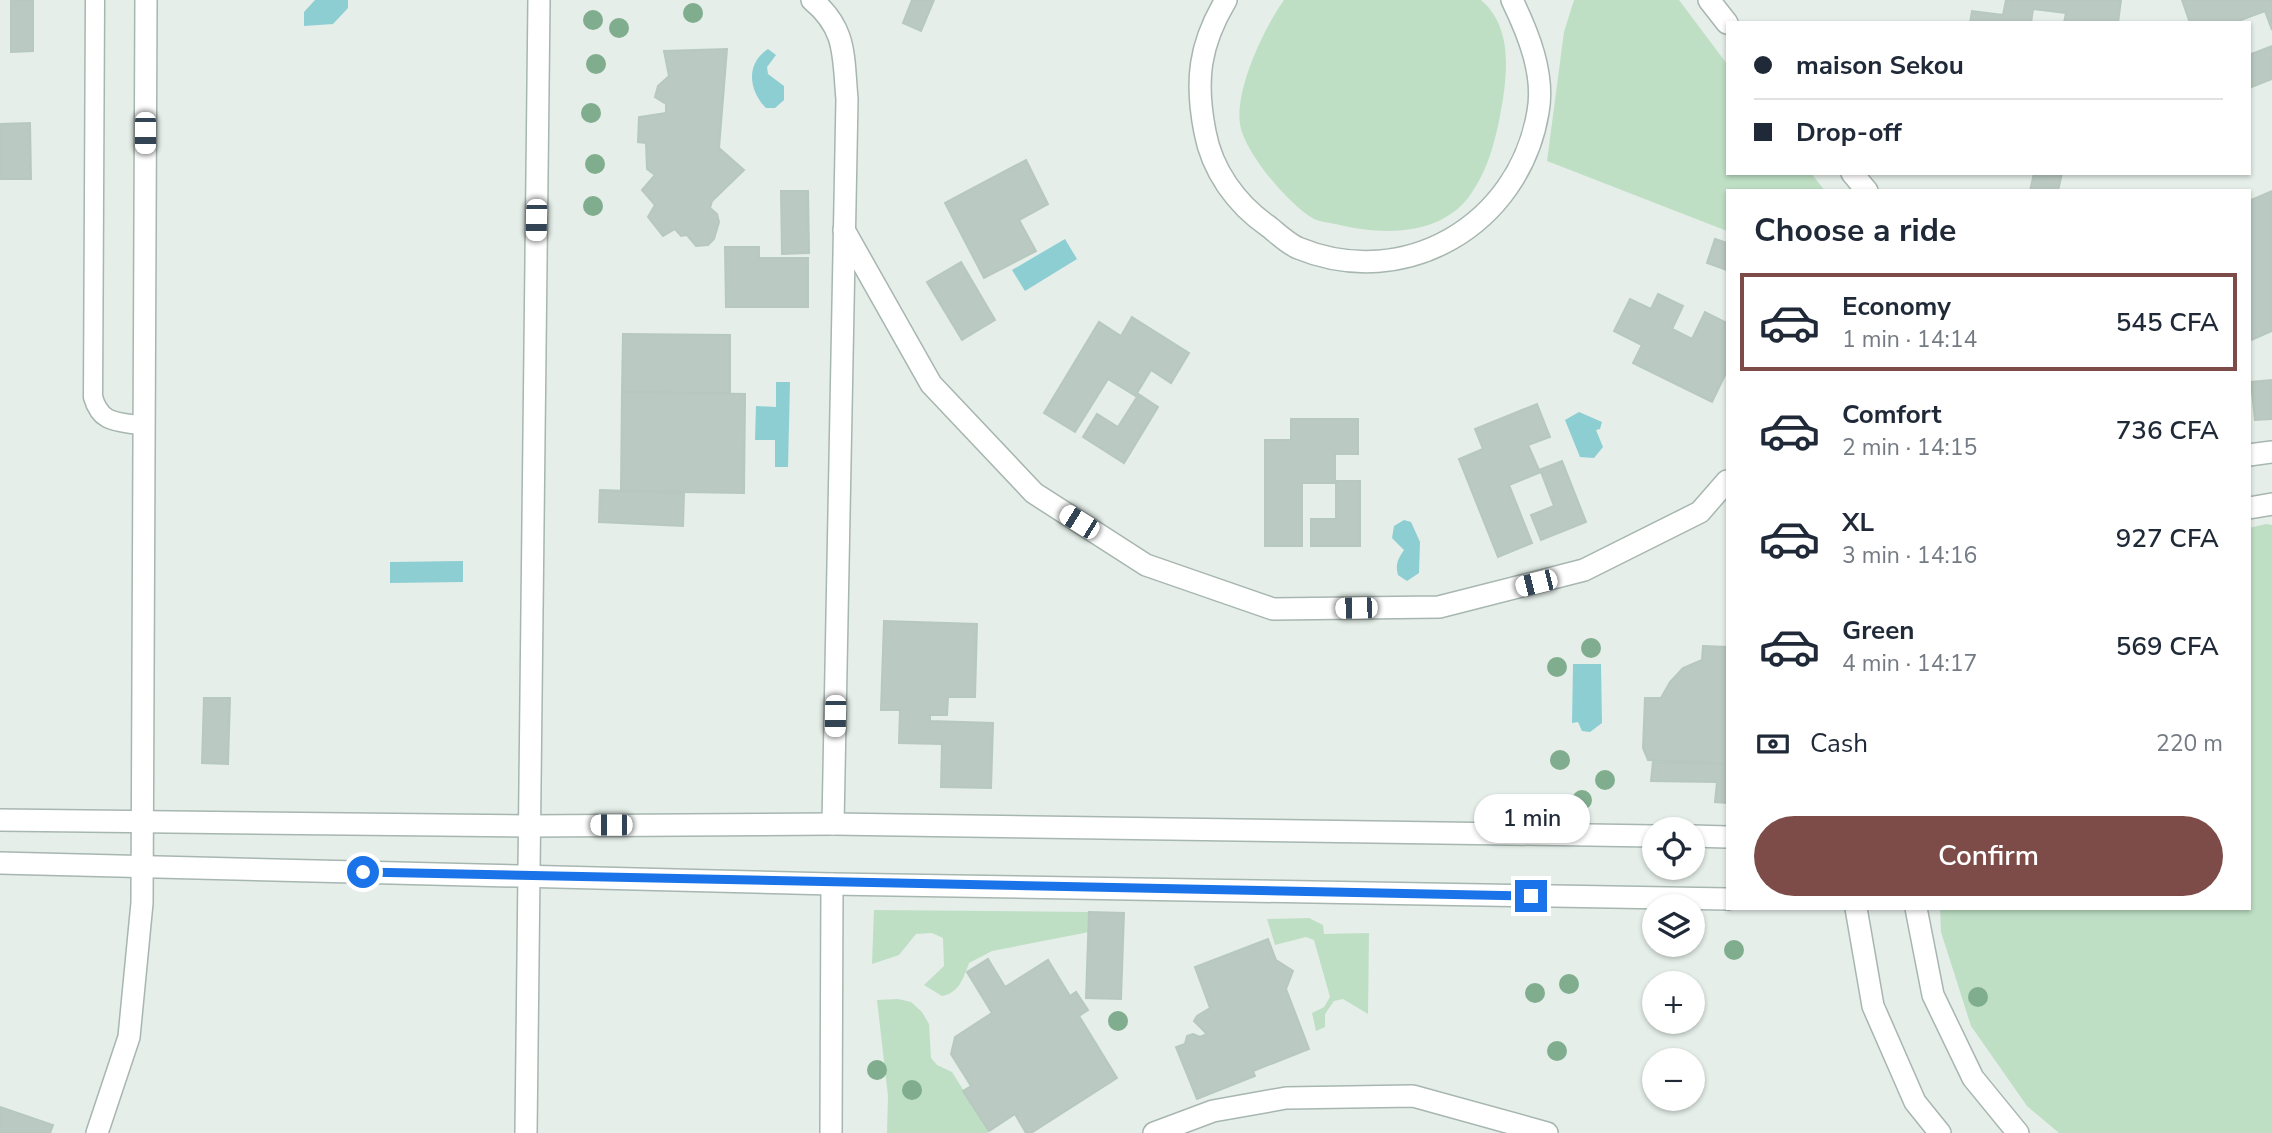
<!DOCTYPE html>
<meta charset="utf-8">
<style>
:root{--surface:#fff;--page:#f6f6f7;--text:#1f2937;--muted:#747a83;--line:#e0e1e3;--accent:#7d4c49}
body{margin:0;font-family:"Nunito Sans",sans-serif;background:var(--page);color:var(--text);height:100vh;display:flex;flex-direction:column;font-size:26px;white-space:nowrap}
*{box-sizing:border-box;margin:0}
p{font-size:23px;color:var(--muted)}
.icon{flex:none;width:38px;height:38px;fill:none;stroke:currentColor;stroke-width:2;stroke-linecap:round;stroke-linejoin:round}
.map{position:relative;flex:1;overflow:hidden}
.panel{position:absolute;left:1726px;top:189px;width:525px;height:721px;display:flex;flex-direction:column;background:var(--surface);border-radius:0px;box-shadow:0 2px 5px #0004}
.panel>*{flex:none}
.banner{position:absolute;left:1726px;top:21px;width:525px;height:154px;border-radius:0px;box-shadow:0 2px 5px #0004;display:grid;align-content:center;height:154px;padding:0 28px;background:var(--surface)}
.buttons{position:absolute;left:1642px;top:817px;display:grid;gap:14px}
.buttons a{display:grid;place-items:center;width:63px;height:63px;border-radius:50%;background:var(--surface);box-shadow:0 2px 5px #0004;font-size:35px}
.end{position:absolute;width:32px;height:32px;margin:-16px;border:9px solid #1a73e8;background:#fff;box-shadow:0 0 0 4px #fff}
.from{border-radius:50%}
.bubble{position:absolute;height:49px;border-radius:24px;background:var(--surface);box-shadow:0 2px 5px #0004;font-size:23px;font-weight:600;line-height:49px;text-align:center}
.car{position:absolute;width:21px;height:42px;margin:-21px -10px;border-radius:9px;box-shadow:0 0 5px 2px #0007;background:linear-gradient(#fff 24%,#345 0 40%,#fff 0 76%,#345 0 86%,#fff 0)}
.banner b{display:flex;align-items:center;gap:24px;height:66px;font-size:26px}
.banner b+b{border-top:2px solid var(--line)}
.banner i{width:18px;height:18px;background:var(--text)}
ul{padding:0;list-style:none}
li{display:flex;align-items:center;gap:21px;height:98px;margin:0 14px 10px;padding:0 14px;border:4px solid transparent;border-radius:0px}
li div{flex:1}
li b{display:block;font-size:26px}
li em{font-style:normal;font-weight:600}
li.selected{border-color:var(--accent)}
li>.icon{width:63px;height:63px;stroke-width:1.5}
h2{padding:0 28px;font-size:32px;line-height:84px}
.pay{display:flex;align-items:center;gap:18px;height:77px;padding:0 28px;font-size:26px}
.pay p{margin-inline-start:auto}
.primary-button{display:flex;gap:14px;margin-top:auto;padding:14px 28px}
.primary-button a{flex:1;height:80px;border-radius:42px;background:var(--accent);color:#fff;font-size:28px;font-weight:600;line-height:80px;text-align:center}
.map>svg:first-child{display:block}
.green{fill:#bedfc4}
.water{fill:#8dced2}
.building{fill:#bac9c2;stroke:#b7c8bf;stroke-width:2}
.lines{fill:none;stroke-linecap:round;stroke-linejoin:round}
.service-casing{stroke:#a7b6b0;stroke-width:21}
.minor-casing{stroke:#a7b6b0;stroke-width:24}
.service{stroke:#fff;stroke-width:18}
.minor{stroke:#fff;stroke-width:21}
.tree{fill:#80ad8e}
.route{stroke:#1a73e8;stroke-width:9}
</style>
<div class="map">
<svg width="2272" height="1133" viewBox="0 0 2272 1133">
<rect width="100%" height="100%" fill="#e5eee9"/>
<g class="green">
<path d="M 1284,0 L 1481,0 C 1510,25 1508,64 1503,99 C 1497,134 1490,169 1468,198 C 1438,236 1382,235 1340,225 C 1332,223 1321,222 1314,219 C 1289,205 1244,152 1240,124 C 1235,89 1264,28 1284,0 Z"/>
<path d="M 1574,0 L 1679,0 L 1727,64 L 1727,173 L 1811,173 L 1825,191 L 1727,191 L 1727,231 L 1547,161 L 1564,32 Z"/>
<path d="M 2266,524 L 2272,525 L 2272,1133 L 2059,1133 L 2027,1106 L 1971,1026 L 1941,932 L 1940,908 L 2249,908 L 2249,528 Z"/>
<path d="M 874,910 L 1089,912 L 1089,932 L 992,951 L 969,963 C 963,979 959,993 942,996 L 924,985 L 944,966 L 943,938 L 932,933 L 916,934 L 899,955 L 872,964 Z"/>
<path d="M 1309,918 L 1323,925 L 1324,934 L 1369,933 L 1368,1014 L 1343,999 L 1334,1001 L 1325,1014 L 1325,1027 L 1316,1031 L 1312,1013 L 1324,1007 L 1330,997 L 1314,940 L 1306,937 L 1275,945 L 1267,919 Z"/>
<path d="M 898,999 L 911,1002 L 922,1012 L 929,1024 L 931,1058 L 937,1065 L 952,1072 L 989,1131 L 987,1133 L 887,1133 L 888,1096 L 877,1000 Z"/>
</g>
<g class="water">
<path d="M 315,0 L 348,0 L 348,8 L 333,24 L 304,26 L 304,12 Z"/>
<path d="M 768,49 L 776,55 L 767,67 L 768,74 L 784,86 L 784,100 L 775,108 L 766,108 C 749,91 745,64 768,49 Z"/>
<path d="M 1065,239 L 1077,259 L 1025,291 L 1012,270 Z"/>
<path d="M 776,382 L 790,382 L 788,467 L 775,467 L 775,440 L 755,440 L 756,406 L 776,407 Z"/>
<path d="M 1579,412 L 1602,422 L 1600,429 L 1596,430 L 1603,447 L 1594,458 L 1580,457 L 1565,420 Z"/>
<path d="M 1404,520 L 1411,522 L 1420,542 L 1419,573 L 1407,581 L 1398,575 C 1395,564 1398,559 1404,550 L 1392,538 L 1394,526 Z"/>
<path d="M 463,561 L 463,582 L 390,583 L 390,562 Z"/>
<path d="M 1573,664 L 1601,664 L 1602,723 L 1590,732 L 1582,731 L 1578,722 L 1572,723 Z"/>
</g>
<g class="building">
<path d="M 11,0 L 33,0 L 33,51 L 11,52 Z"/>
<path d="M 912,0 L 934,0 L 921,31 L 903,23 Z"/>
<path d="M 2006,0 L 2121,0 L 2118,23 L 2064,23 L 2066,13 L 2033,9 L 2031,23 L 1970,23 L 1972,11 L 2003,15 Z"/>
<path d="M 2182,0 L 2272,0 L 2272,30 L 2265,11 L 2233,23 L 2190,23 Z"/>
<path d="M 2272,46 L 2272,79 L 2249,88 L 2249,55 Z"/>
<path d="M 727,49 L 719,148 L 744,170 L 712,201 L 710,208 L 717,214 L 719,222 L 714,239 L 708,245 L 696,246 L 687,235 L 681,236 L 675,229 L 663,236 L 648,217 L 655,205 L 642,190 L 655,175 L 647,169 L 646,143 L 638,142 L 639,117 L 666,113 L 666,104 L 655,97 L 658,86 L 669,76 L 664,51 Z"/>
<path d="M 30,123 L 31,179 L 0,179 L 0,124 Z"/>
<path d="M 1026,160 L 1048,204 L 1019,220 L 1036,251 L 984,278 L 945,203 Z"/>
<path d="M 2034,173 L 2062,173 L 2058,191 L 2030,191 Z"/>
<path d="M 781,191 L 808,191 L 809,253 L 782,254 Z"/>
<path d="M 2272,191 L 2272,331 L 2249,341 L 2249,201 Z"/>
<path d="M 1715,239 L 1727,243 L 1727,270 L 1707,263 Z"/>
<path d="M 725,247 L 759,247 L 759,258 L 808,258 L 808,307 L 726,307 Z"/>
<path d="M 961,262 L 995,320 L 962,340 L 927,282 Z"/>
<path d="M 1658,294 L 1683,306 L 1672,329 L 1692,339 L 1705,312 L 1727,323 L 1727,371 L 1712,402 L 1633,363 L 1642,345 L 1614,331 L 1630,299 L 1651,309 Z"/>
<path d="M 1132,317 L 1189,353 L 1171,383 L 1151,370 L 1137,393 L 1158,407 L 1124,463 L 1083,437 L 1097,414 L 1118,427 L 1137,397 L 1108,379 L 1075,432 L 1044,413 L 1099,322 L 1121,336 Z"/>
<path d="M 623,334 L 730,335 L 730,394 L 622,392 Z"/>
<path d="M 2272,380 L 2272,419 L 2255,420 L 2251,382 Z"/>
<path d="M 622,392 L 745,394 L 744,493 L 621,491 Z"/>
<path d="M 1537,404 L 1550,437 L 1528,445 L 1539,470 L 1562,461 L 1586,522 L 1541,540 L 1531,515 L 1554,506 L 1541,472 L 1509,485 L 1532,543 L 1498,557 L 1459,459 L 1483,449 L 1475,429 Z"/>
<path d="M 1291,419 L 1358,419 L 1358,454 L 1335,454 L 1335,481 L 1360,481 L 1360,546 L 1311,546 L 1311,519 L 1336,519 L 1336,483 L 1302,483 L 1302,546 L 1265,546 L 1265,440 L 1291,440 Z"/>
<path d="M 600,490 L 684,493 L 683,526 L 599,522 Z"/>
<path d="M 884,621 L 977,624 L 975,697 L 948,697 L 947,715 L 930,715 L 930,721 L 993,723 L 991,788 L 941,787 L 942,744 L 899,743 L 900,710 L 881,710 Z"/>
<path d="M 1703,646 L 1727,647 L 1727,764 L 1648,760 L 1643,748 L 1645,698 L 1661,698 L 1670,682 L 1683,668 L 1702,660 Z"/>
<path d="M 204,698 L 230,698 L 228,764 L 202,763 Z"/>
<path d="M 1653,762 L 1727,764 L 1727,803 L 1715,802 L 1717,782 L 1651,781 Z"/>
<path d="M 1089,912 L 1124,913 L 1121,999 L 1086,998 Z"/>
<path d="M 1268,939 L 1276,960 L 1293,971 L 1286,989 L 1309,1049 L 1253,1071 L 1255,1076 L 1197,1099 L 1176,1047 L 1185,1044 L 1187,1036 L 1193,1034 L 1200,1037 L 1207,1034 L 1194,1021 L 1197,1016 L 1210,1008 L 1195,967 Z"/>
<path d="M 988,959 L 1005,987 L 1048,960 L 1070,996 L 1076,992 L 1088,1010 L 1079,1016 L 1117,1078 L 1031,1133 L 1026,1133 L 1015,1114 L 989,1131 L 963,1091 L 971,1086 L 951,1054 L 955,1037 L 992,1013 L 967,972 Z"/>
<path d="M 0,1107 L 53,1125 L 50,1133 L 0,1133 Z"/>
</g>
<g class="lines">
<g class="service-casing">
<path id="service" d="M 95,0 L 93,397 C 101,425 118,421 144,426"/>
</g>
<g class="minor-casing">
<g id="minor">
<path d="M 812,0 C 847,29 843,56 847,99 L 833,824"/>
<path d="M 1226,0 C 1199,45 1195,81 1205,132 C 1212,170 1236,204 1268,226 C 1277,233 1287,243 1298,248 C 1405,292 1519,225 1538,112 C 1545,74 1528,33 1512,0"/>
<path d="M 1709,0 L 1727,23"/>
<path d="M 1852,173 L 1867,191"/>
<path d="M 844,230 L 931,384 L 1034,493 L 1146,565 L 1273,609 L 1439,607 L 1584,570 L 1700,512 L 1727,481"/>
<path d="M 2249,455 L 2272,452"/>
<path d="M 2249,508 L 2272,504"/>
<path d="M 0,820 L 528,826 L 833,824 L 1654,836"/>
<path d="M 1692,836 L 1727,837"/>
<path d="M 0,863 L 832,884 L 1727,899"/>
<path d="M 1856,908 L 1873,1006 L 1915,1102 L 1940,1133"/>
<path d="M 1916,908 L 1933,995 L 1973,1078 L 2018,1133"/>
<path d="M 97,1133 L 129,1037 L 142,903 L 146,0"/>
<path d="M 526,1133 L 539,0"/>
<path d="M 831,1133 L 832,884"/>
<path d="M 1154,1133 L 1213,1111 L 1286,1098 L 1413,1096 L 1547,1133"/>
</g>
</g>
<use href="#service" class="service"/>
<use href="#minor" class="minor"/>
</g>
<g class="tree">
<circle cx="693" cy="13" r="10"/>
<circle cx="593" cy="20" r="10"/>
<circle cx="619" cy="28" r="10"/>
<circle cx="596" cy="64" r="10"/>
<circle cx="591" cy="113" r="10"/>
<circle cx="595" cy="164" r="10"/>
<circle cx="593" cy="206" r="10"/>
<circle cx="1591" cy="648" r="10"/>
<circle cx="1557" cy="667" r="10"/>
<circle cx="1560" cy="760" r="10"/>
<circle cx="1605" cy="780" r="10"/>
<circle cx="1582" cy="800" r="10"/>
<circle cx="1734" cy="950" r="10"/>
<circle cx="1569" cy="984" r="10"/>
<circle cx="1535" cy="993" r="10"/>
<circle cx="1978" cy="997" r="10"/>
<circle cx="1118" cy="1021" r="10"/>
<circle cx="1557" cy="1051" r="10"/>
<circle cx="877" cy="1070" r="10"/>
<circle cx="912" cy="1090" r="10"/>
</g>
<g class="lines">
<path class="route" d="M 363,872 L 1531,896"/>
</g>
</svg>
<div class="buttons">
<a><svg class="icon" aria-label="locate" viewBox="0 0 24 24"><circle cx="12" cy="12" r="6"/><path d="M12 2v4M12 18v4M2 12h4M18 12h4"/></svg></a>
<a><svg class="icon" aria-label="layers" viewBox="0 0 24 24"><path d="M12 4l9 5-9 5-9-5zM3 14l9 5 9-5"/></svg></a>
<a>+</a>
<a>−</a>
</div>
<i class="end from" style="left:363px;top:872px"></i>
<i class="end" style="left:1531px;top:896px"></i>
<div class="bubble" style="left:1474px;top:794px;width:116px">1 min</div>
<i class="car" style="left:145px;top:133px;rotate:180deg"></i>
<i class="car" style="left:536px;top:220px;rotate:181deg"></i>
<i class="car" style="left:1079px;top:522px;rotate:302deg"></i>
<i class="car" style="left:1536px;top:583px;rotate:256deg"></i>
<i class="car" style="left:1356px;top:608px;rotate:269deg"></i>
<i class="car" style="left:835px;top:716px;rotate:181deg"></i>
<i class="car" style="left:611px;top:825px;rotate:270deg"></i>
<div class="banner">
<b><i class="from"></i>maison Sekou</b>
<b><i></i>Drop-off</b>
</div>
<section class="panel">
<h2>Choose a ride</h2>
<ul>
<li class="selected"><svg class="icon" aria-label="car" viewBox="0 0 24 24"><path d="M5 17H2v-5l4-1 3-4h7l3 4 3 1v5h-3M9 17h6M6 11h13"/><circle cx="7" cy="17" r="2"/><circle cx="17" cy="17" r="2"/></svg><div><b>Economy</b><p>1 min · 14:14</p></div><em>545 CFA</em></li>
<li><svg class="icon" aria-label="car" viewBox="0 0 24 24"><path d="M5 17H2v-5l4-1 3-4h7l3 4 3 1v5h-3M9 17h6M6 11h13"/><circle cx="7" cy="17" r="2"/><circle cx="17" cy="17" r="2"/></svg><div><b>Comfort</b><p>2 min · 14:15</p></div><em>736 CFA</em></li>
<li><svg class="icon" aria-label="car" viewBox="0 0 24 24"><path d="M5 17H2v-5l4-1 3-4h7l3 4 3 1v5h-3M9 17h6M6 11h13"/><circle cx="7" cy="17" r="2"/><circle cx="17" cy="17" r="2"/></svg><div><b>XL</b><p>3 min · 14:16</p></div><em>927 CFA</em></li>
<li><svg class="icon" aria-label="car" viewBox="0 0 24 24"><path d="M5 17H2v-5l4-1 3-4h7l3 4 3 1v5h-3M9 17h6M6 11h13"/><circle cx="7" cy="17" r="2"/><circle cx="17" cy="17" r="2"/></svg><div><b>Green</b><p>4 min · 14:17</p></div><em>569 CFA</em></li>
</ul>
<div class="pay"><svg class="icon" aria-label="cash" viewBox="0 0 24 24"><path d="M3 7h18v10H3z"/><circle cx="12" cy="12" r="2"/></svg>Cash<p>220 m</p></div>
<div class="primary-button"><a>Confirm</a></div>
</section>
</div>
